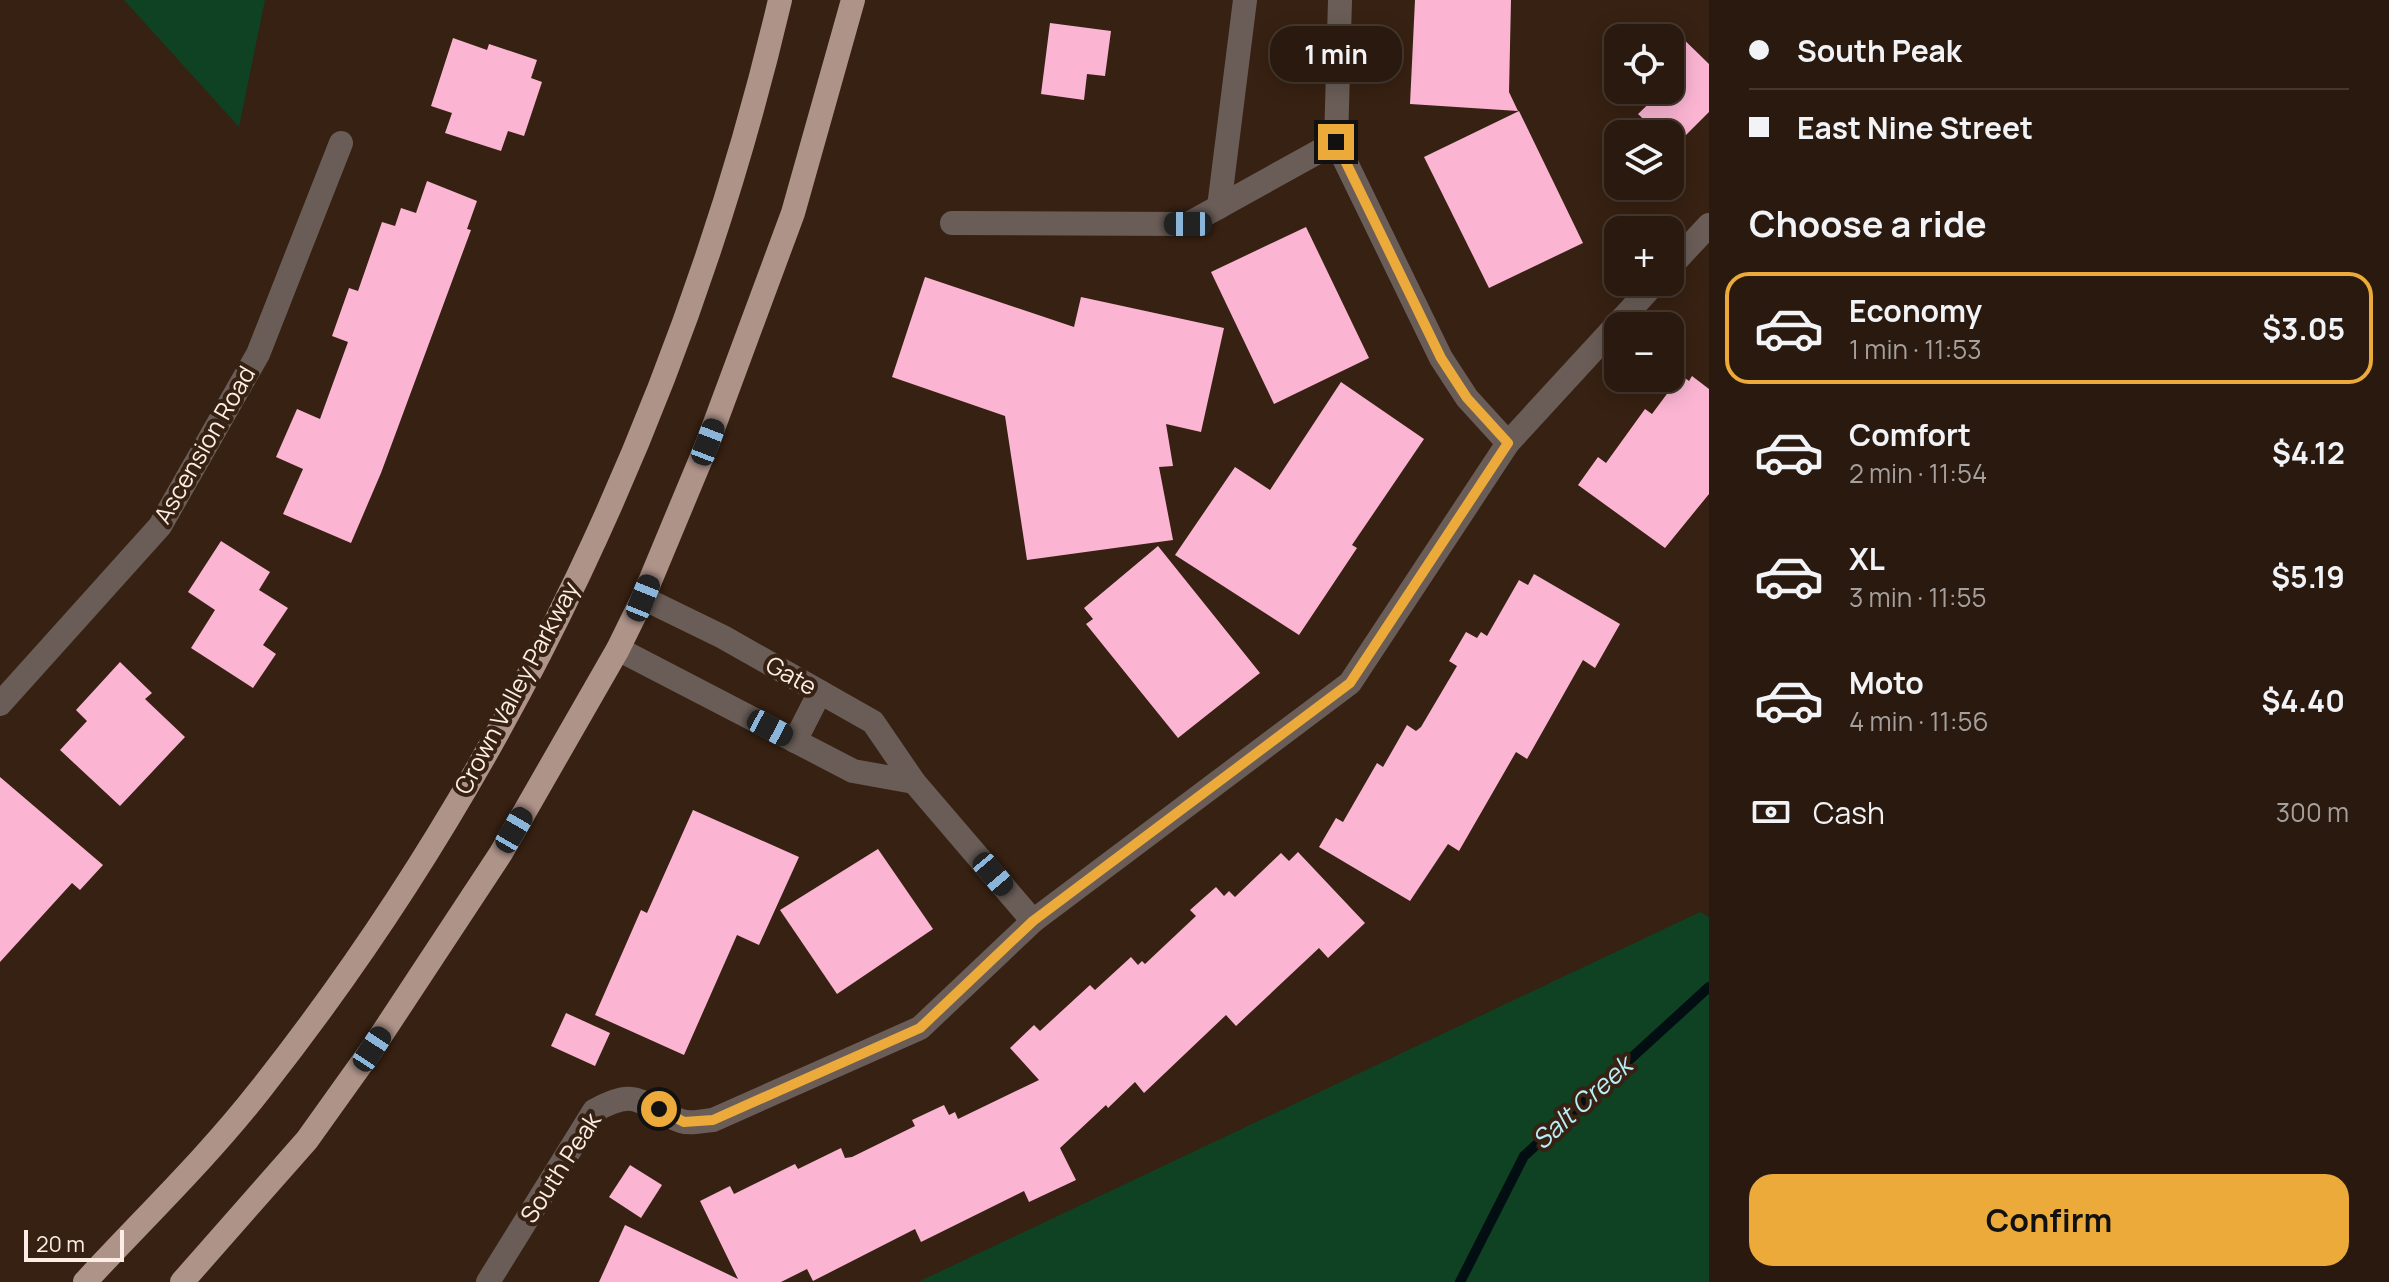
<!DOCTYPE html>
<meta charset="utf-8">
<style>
:root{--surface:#29190e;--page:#35261c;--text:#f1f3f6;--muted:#a5a09e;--line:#45382e;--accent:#ebaa39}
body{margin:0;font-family:Manrope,sans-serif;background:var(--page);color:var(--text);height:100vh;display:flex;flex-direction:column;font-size:30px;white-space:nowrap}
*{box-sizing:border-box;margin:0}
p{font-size:26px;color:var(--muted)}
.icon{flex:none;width:44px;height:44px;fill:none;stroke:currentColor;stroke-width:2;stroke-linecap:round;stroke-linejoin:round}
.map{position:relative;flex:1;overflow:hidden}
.details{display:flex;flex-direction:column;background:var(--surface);width:680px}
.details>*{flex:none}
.guide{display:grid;align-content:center;height:176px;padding:0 40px;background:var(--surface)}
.tools{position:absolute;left:1604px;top:24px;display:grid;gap:16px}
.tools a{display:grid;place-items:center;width:80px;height:80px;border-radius:16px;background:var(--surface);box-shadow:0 4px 20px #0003,0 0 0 2px var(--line);font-size:40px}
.scale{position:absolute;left:24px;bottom:20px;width:100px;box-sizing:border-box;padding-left:8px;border:4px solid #fdede4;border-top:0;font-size:22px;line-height:28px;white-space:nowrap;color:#fdede4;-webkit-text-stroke:6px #372112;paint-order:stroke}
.end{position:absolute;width:36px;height:36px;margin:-18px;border:10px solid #ebaa39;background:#111;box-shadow:0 0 0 4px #111}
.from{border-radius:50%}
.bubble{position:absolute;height:56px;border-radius:24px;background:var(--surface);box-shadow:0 4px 20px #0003,0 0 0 2px var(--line);font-size:26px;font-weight:700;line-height:56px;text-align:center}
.car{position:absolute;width:24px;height:48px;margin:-24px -12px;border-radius:10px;box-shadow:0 0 6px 2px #0007;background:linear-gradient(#222 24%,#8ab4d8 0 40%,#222 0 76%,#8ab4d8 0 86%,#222 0)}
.guide b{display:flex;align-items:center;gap:28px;height:76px;font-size:30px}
.guide b+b{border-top:2px solid var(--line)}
.guide i{width:20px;height:20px;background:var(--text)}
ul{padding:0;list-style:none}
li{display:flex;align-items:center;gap:24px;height:112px;margin:0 16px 12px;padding:0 24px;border:4px solid transparent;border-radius:24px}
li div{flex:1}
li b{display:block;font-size:30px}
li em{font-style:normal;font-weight:700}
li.selected{border-color:var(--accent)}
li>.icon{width:72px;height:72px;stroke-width:1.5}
h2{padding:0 40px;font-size:36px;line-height:96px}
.pay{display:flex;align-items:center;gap:20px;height:88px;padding:0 40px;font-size:30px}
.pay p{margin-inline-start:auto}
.cta{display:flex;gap:16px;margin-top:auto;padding:16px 40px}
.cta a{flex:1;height:92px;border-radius:24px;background:var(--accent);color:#111;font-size:32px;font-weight:700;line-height:92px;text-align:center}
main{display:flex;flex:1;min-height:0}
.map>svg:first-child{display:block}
.green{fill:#0e4222}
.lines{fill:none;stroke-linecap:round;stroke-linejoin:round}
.stream{stroke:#020e11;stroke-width:10}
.building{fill:#fbb5d3}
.minor{stroke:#6a5d58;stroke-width:24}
.major{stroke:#ae9389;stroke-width:24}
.route{stroke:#ebaa39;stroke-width:10}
.labels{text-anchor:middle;stroke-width:8;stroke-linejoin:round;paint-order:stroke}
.street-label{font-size:24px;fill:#fdede4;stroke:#372112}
.water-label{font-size:26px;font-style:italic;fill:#b9eef9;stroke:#372112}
</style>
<main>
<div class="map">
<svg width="1709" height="1282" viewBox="0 0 1709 1282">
<rect width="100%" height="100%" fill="#372112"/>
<g class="green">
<path d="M 124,0 L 265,0 L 239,127 Z"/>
<path d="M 1700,912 L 1709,917 L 1709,1282 L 918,1282 Z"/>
</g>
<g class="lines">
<path class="stream" d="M 1460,1282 L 1524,1156 L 1709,987"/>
</g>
<g class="building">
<path d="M 1415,0 L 1511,0 L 1509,92 L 1518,111 L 1410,104 Z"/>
<path d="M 1050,23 L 1111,31 L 1105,76 L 1087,74 L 1084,100 L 1041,94 Z"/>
<path d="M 1670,26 L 1709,64 L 1709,112 L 1673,148 L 1670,134 L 1659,134 L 1638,114 L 1663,90 L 1670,90 Z"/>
<path d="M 453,38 L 487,50 L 489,44 L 537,60 L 531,78 L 542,82 L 524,136 L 508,131 L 501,151 L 445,133 L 452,113 L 431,106 Z"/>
<path d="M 1519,111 L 1583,243 L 1489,288 L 1424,157 Z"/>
<path d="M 427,181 L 477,201 L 467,229 L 471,230 L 381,473 L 351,543 L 283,514 L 303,469 L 276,457 L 297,409 L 320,419 L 348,342 L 332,336 L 349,288 L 358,291 L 382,222 L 395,226 L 401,208 L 416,213 Z"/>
<path d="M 1306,227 L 1369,358 L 1274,404 L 1211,272 Z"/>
<path d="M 925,277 L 1074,327 L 1081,297 L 1224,328 L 1201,432 L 1166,424 L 1173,466 L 1159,467 L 1173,540 L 1027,560 L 1005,416 L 892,377 Z"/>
<path d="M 1681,375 L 1689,381 L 1692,376 L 1709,389 L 1709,494 L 1665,548 L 1578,485 L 1598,457 L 1606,463 L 1645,409 L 1652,414 Z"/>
<path d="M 1341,382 L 1424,439 L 1352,545 L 1357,548 L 1299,635 L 1175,555 L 1235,467 L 1270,490 Z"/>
<path d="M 221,541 L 270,572 L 259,590 L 288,608 L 263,645 L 276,654 L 253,688 L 191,648 L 215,610 L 188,592 Z"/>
<path d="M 1158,546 L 1260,673 L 1178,738 L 1086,624 L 1093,619 L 1084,608 Z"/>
<path d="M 1534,574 L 1620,624 L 1595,668 L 1583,660 L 1527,759 L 1516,752 L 1459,851 L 1448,844 L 1410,901 L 1319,847 L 1336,818 L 1343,822 L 1377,763 L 1383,767 L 1407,725 L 1416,731 L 1421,727 L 1457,666 L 1449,661 L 1466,632 L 1477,638 L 1481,632 L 1487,636 L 1519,580 L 1528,585 Z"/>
<path d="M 120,662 L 152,693 L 145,699 L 185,737 L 120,806 L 60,750 L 87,721 L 76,710 Z"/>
<path d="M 0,777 L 103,865 L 80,890 L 72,883 L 0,962 Z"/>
<path d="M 693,810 L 799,857 L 759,945 L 737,935 L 684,1055 L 595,1015 L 641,910 L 647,913 Z"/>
<path d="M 878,849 L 933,929 L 837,994 L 780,910 Z"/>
<path d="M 1298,852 L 1365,923 L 1328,958 L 1319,948 L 1236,1026 L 1226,1015 L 1144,1093 L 1135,1082 L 1108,1108 L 1106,1105 L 1060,1148 L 1076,1180 L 1029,1202 L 1024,1191 L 921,1242 L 915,1229 L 813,1281 L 807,1269 L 781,1282 L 599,1282 L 625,1225 L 738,1279 L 700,1201 L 730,1186 L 734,1194 L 795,1164 L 798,1169 L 841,1148 L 845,1158 L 852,1157 L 915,1126 L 912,1120 L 944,1105 L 949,1115 L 955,1112 L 958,1119 L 1039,1080 L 1010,1048 L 1034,1025 L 1040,1031 L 1090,985 L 1095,990 L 1131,957 L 1138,965 L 1142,961 L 1145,964 L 1196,916 L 1190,910 L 1216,887 L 1224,896 L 1229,891 L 1235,897 L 1281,853 L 1289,861 Z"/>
<path d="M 566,1013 L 610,1033 L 595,1066 L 551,1046 Z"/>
<path d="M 630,1165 L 662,1185 L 641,1218 L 609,1197 Z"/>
</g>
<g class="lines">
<g class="minor">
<path d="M 1340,0 L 1336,142 L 1441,358 L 1467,398 L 1508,443"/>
<path d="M 1219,207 L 1245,0"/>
<path d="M 952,223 L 1188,224 L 1336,142"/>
<path d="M 1670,267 L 1709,225"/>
<path d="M 643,598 L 723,637 L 873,722 L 914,782 L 1033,921"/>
<path d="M 618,649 L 853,771 L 914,782"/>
<path d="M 0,704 L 160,526 L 258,354 L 341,143"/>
<path d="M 795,741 L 820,692"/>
<path d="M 488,1282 L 594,1111 C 639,1085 640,1106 681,1121 C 690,1124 703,1121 713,1120 L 920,1028 L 1033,921 L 1350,683 L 1508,443 L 1656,282"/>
</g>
<g class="major">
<path d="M 85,1282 C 143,1219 207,1158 260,1090 C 510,774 688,392 780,0"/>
<path d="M 182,1282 L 307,1140 L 372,1049 L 501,853 L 618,649 L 643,598 L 708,442 L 793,213 L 853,0"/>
</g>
</g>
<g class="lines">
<path class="route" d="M 659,1109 L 684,1122 L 713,1120 L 920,1028 L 1033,921 L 1350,683 L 1508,443 L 1467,398 L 1441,358 L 1336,142"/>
</g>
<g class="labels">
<g class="street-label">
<text transform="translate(205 445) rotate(-60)" y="8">Ascension Road</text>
<text transform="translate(791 676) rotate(29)" y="8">Gate</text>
<text transform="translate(517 688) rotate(-62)" y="8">Crown Valley Parkway</text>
<text transform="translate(561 1168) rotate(-57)" y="8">South Peak</text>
</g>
<g class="water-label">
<text transform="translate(1582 1103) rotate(-42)" y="9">Salt Creek</text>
</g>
</g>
</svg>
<div class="tools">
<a><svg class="icon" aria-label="locate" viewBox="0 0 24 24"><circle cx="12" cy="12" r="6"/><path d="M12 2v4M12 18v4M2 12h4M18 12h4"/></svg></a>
<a><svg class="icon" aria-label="layers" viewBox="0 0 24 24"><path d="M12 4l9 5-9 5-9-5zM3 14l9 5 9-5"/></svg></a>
<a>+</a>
<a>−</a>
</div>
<div class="scale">20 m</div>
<i class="end from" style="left:659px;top:1109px"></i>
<i class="end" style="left:1336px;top:142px"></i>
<div class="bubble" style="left:1270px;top:26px;width:132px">1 min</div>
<i class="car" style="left:1188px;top:224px;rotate:270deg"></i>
<i class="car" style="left:708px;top:442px;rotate:21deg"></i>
<i class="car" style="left:643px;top:598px;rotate:22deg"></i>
<i class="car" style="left:770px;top:728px;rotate:118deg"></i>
<i class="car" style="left:514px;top:830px;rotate:30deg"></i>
<i class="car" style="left:993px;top:874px;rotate:140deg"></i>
<i class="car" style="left:372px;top:1049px;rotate:33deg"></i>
</div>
<section class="details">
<div class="guide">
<b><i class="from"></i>South Peak</b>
<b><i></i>East Nine Street</b>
</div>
<h2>Choose a ride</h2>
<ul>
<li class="selected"><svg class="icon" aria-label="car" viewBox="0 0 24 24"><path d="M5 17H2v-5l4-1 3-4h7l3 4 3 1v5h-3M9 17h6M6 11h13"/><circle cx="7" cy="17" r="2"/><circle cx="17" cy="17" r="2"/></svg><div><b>Economy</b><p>1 min · 11:53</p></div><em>$3.05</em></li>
<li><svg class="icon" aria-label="car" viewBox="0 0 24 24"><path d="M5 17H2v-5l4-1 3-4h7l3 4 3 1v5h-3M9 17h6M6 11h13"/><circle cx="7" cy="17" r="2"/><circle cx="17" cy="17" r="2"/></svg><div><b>Comfort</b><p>2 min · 11:54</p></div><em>$4.12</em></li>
<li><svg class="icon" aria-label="car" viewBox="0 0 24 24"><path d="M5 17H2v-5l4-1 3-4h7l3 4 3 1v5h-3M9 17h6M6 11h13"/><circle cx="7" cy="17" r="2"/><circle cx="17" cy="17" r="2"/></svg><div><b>XL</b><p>3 min · 11:55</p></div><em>$5.19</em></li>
<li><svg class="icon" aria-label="car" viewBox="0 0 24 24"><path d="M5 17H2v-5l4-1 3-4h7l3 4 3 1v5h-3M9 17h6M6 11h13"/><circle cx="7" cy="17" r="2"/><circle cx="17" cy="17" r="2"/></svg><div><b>Moto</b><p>4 min · 11:56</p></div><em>$4.40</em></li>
</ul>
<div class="pay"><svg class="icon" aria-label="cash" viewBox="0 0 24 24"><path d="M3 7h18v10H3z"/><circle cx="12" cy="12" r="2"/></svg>Cash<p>300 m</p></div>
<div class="cta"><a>Confirm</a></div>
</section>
</main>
